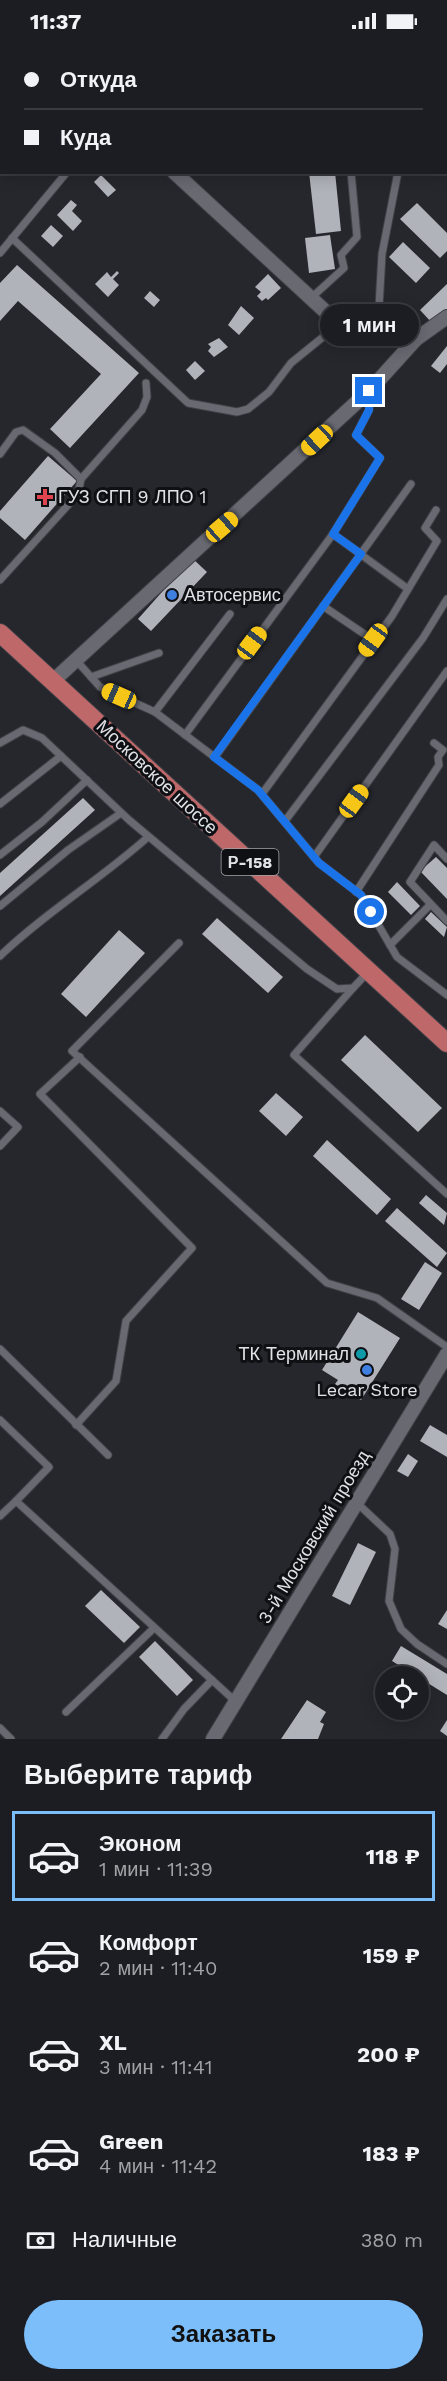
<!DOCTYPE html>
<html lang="ru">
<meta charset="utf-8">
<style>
:root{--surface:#1c1d22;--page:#292a2f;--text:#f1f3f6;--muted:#a0a2a5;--line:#3a3b40;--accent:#7cbef9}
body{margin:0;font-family:"Work Sans",sans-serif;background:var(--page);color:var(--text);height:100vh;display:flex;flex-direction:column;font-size:22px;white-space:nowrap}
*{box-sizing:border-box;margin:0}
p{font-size:20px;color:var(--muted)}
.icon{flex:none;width:33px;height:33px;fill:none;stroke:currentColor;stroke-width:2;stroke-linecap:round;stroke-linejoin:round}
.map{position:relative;height:1697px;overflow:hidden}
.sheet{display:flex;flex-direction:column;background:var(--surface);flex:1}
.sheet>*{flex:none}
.banner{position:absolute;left:0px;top:0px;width:447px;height:132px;box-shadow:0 3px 15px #0003,0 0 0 2px var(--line);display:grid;align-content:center;height:132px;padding:0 24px;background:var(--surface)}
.tools{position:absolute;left:375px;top:1624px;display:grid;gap:12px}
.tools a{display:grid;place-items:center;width:54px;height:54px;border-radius:50%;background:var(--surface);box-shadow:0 3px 15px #0003,0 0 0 2px var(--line);font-size:30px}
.end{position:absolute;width:27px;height:27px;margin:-14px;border:8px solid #1a73e8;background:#fff;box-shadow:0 0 0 3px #fff}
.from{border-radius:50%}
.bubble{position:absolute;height:42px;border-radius:21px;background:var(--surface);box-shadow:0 3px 15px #0003,0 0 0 2px var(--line);font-size:20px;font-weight:700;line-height:42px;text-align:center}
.car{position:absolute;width:18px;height:36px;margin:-18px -9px;border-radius:8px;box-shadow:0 0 4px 2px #0007;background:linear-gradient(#f5c518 24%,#345 0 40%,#f5c518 0 76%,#345 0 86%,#f5c518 0)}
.banner b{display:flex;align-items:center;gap:21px;height:57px;font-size:22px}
.banner b+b{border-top:2px solid var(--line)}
.banner i{width:15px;height:15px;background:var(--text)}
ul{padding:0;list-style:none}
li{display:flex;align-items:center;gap:18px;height:90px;margin:0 12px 9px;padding:0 12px;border:3px solid transparent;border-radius:0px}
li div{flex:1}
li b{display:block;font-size:22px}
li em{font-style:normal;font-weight:700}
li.on{border-color:var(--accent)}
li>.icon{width:54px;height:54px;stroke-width:1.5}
h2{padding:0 24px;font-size:27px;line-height:72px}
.pay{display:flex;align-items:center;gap:15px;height:66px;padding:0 24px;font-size:22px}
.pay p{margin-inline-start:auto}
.primary-button{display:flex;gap:12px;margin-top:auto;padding:12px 24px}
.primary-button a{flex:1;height:69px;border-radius:36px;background:var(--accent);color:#111;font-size:24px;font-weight:700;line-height:69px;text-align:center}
.status{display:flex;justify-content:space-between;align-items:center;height:42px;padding:0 30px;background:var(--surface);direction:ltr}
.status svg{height:16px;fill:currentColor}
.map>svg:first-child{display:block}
.building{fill:#b1b3bb}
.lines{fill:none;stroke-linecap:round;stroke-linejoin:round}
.service-casing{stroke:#414247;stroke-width:9}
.minor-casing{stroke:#414247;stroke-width:16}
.primary-casing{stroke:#414247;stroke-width:20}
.service{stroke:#686971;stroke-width:7}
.minor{stroke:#686971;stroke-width:14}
.primary{stroke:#be686a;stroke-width:18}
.route{stroke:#1a73e8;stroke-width:8}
.health-dot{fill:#e0444e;stroke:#0f1013;stroke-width:2}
.shop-dot{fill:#3f7fe0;stroke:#0f1013;stroke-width:2}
.culture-dot{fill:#0f9aa8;stroke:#0f1013;stroke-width:2}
.labels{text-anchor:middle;stroke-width:6;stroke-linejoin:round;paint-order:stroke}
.shield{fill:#0f1013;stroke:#a2a3a7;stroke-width:1.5}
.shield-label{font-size:16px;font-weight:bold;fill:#e1e2e6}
.poi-label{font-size:18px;fill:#e1e2e6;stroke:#0f1013;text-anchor:start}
.street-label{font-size:18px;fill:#e1e2e6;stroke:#0f1013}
</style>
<div class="status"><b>11:37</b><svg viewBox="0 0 49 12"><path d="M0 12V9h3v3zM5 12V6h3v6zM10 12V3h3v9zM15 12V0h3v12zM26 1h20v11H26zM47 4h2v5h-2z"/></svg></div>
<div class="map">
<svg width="447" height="1697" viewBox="0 0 447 1697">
<rect width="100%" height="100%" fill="#25272d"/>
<g class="building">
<path d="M 309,130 L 335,130 L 341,189 L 316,192 Z"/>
<path d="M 101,133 L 116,148 L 108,155 L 94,140 Z"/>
<path d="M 71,158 L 77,163 L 72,169 L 82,179 L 73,189 L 57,173 Z"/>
<path d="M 417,161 L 447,191 L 447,209 L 440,216 L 400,177 Z"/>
<path d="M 51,183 L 63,194 L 53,205 L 41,194 Z"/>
<path d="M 330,193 L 335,227 L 309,231 L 305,196 Z"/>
<path d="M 403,200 L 430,226 L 416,241 L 389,215 Z"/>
<path d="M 17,223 L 139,331 L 70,406 L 50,387 L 101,332 L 18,259 L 0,279 L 0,241 Z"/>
<path d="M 117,229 L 119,231 L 113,237 L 119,243 L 108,255 L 95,242 L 107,230 L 111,235 Z"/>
<path d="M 268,232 L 281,246 L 268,258 L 266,256 L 262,259 L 257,254 L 261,250 L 255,245 Z"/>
<path d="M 447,242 L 447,267 L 432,281 L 420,268 Z"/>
<path d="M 150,249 L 160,258 L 154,265 L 144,256 Z"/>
<path d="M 241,264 L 254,276 L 239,293 L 228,283 Z"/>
<path d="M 219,296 L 228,305 L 214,315 L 208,309 L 211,305 L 208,302 Z"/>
<path d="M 447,304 L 447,322 L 440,331 L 431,324 Z"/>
<path d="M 195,319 L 205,329 L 195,338 L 186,328 Z"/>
<path d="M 48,414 L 77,439 L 25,498 L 0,476 L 0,469 Z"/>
<path d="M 192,516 L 207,530 L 151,589 L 138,577 Z"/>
<path d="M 83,756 L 95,768 L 0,854 L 0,831 Z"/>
<path d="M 436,815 L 447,826 L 447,857 L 420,829 Z"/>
<path d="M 397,840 L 420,864 L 411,873 L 388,850 Z"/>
<path d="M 431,870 L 447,885 L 444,895 L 425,877 Z"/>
<path d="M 217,876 L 283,935 L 268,951 L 202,892 Z"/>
<path d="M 119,888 L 145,911 L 86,975 L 61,952 Z"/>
<path d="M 365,993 L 442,1066 L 418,1090 L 341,1018 Z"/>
<path d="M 276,1051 L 303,1075 L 286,1094 L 259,1069 Z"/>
<path d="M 327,1098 L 391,1157 L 377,1173 L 313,1114 Z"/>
<path d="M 426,1153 L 447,1171 L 444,1183 L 419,1161 Z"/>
<path d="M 397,1166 L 447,1211 L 437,1225 L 385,1179 Z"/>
<path d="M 425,1220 L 442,1231 L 419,1268 L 401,1257 Z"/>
<path d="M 358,1270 L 400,1296 L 361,1358 L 335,1342 L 338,1338 L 322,1328 Z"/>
<path d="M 430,1383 L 447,1393 L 447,1415 L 420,1399 Z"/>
<path d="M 408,1412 L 418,1419 L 408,1435 L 397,1429 Z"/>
<path d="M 358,1501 L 376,1510 L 350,1563 L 332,1554 Z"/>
<path d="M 101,1548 L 140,1585 L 124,1601 L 85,1564 Z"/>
<path d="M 447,1568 L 447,1587 L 438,1582 Z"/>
<path d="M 155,1599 L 193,1638 L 177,1654 L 139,1615 Z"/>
<path d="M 401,1604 L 447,1632 L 447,1653 L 392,1619 Z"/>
<path d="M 307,1658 L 326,1670 L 320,1680 L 324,1682 L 318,1697 L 281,1697 Z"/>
<path d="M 447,1678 L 447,1694 L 440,1689 Z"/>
</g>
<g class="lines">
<g class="service-casing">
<g id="service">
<path d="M 363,2 L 365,0"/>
<path d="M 408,2 L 409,0"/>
<path d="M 12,196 L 188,361 L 237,370 L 248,367 L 269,350 L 291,321 L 339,282"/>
<path d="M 0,211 L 67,130"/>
<path d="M 311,256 L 344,226 L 341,213 L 357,195 L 351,130"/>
<path d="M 378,283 L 382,212 L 398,130"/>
<path d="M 0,412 L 16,390 L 23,388 L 55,411 L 81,437 L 142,368 L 147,355 L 146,341"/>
<path d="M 333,492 L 408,547"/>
<path d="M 0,538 L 78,452 L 81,437"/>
<path d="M 323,564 L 373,598"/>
<path d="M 75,617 L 100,645 L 155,670 L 258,748 L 319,821 L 361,853 L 397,915 L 447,953"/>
<path d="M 91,635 L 159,611"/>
<path d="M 155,670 L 230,572"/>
<path d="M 185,693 L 333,492 L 380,416 L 356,393 L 369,368 L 369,351"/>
<path d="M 0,701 L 23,688 L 42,696 L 129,778 L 307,927 L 337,947 L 353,946 L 369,929"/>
<path d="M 215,715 L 411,442"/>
<path d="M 262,752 L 392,574 L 437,499 L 425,486 L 436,468"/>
<path d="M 0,762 L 61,714"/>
<path d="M 285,779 L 423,596 L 447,557"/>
<path d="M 0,813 L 42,780 L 87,738"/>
<path d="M 314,815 L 447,629"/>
<path d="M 447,817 L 434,803 L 410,840 L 447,879"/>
<path d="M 356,850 L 439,723 L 438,715 L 443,708 L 434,701"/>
<path d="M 0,864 L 68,808 L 121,771"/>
<path d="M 179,901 L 72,1009 L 327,1241 L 377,1256 L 447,1305"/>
<path d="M 390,903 L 430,863"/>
<path d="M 0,914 C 46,870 101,837 148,795"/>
<path d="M 353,946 L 294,1013 L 447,1152"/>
<path d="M 0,1069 L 18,1085 L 0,1104"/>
<path d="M 0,1307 L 108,1413"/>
<path d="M 0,1378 L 49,1425 L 16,1459 L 235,1659"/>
<path d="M 76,1383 L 116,1339 L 126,1279 L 192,1206 L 40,1052 L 80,1015"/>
<path d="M 356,1460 L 390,1492 L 395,1507 L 389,1559 L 401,1587 L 417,1602 L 447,1622"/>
<path d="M 0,1474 L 16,1459"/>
<path d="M 66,1670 L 154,1586"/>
<path d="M 0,1686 L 11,1697"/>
<path d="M 162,1697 L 184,1667 L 212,1638"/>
</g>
</g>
<g class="minor-casing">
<g id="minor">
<path d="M 32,0 L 33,2"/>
<path d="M 174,130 L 339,282 L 351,285 L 378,283 L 416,297"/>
<path d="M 53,639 L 369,349 L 416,297 L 447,275"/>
<path d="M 213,1697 L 447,1312"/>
</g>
</g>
<g class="primary-casing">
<path id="primary" d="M 0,591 L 447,1001"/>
</g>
<use href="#service" class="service"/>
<use href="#minor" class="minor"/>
<use href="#primary" class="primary"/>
</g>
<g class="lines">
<path class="route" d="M 369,349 L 369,368 L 356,393 L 380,416 L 333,492 L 361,512 L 214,715 L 258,748 L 319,821 L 361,853 L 371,870"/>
</g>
<path class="health-dot" d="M42 446h6v6h6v6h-6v6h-6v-6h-6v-6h6z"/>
<g class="shop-dot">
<circle cx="172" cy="553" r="6"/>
<circle cx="367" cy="1328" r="6"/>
</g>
<circle class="culture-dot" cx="361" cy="1312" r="6"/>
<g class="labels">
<rect class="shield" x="221.5" y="807" width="57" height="26" rx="4.5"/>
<g class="shield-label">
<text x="250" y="826">Р-158</text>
</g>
<g class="poi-label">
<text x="58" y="461">ГУЗ СГП 9 ЛПО 1</text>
<text x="184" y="559">Автосервис</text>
<text x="349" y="1318" text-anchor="end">ТК Терминал</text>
<text x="367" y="1354" text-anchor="middle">Lecar Store</text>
</g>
<g class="street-label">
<text transform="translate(157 735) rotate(43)" y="6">Московское шоссе</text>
<text transform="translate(314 1495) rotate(-59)" y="6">3-й Московский проезд</text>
</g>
</g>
</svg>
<div class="tools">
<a><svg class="icon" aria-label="locate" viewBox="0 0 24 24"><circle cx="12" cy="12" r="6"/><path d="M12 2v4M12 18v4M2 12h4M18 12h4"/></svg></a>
</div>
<i class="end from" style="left:371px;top:870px"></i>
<i class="end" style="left:369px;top:349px"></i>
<div class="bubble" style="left:320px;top:262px;width:99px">1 мин</div>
<i class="car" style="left:317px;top:398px;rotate:227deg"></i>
<i class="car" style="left:222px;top:485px;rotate:49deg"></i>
<i class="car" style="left:373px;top:598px;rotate:216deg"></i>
<i class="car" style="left:252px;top:601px;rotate:37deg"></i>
<i class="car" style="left:119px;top:654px;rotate:294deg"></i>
<i class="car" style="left:354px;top:759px;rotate:36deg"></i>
<div class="banner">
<b><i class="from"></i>Откуда</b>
<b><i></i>Куда</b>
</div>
</div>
<section class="sheet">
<h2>Выберите тариф</h2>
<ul>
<li class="on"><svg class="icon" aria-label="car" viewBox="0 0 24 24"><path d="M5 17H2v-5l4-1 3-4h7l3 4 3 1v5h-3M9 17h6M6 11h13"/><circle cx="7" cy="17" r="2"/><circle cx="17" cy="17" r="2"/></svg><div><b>Эконом</b><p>1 мин · 11:39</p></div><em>118 ₽</em></li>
<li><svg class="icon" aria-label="car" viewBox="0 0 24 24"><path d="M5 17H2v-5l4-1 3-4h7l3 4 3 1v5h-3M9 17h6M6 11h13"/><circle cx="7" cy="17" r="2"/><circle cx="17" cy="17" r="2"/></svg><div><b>Комфорт</b><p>2 мин · 11:40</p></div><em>159 ₽</em></li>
<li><svg class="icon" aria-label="car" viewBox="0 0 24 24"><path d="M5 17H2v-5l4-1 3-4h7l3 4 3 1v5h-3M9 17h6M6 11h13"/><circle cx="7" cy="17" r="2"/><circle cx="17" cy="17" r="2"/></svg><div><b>XL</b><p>3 мин · 11:41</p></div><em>200 ₽</em></li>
<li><svg class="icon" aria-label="car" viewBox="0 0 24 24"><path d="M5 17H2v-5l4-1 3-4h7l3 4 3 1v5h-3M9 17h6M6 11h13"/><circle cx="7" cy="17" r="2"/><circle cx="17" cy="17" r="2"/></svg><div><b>Green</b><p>4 мин · 11:42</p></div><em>183 ₽</em></li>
</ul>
<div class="pay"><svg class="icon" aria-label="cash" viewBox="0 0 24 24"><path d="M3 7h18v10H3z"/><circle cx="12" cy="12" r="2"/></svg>Наличные<p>380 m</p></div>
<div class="primary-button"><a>Заказать</a></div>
</section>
